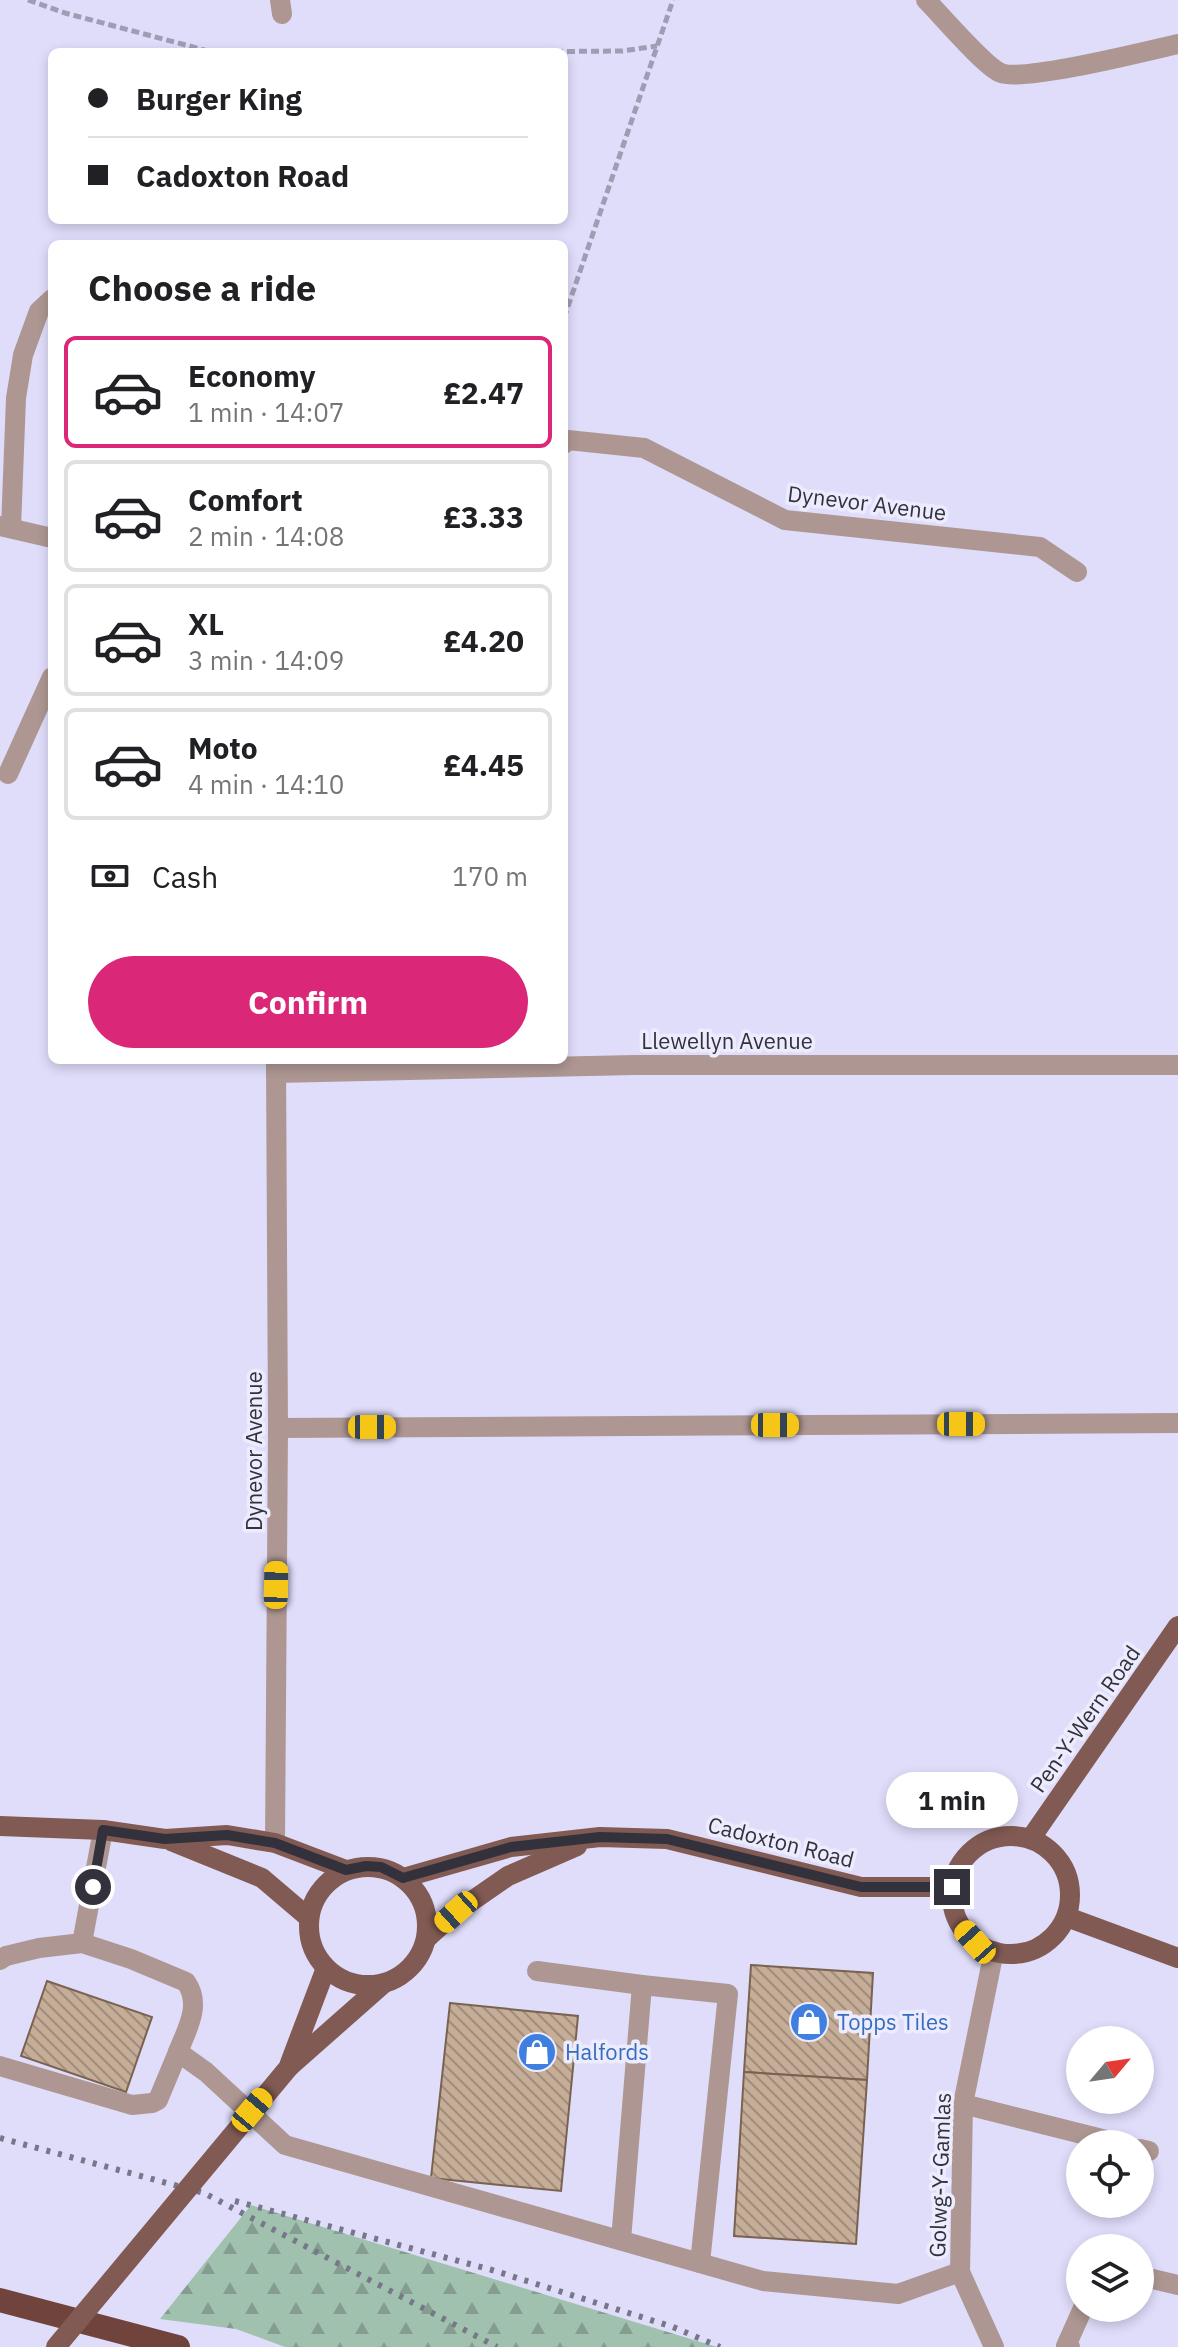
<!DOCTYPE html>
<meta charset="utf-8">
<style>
:root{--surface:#fff;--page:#f2f2f2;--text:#202124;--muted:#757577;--line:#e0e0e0;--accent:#db2777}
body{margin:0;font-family:"IBM Plex Sans",sans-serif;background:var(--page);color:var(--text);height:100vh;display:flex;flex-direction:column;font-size:30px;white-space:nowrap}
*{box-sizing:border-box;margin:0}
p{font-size:26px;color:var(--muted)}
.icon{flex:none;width:44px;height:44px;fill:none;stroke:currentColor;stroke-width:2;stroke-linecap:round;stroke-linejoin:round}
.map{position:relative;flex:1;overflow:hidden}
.details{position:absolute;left:48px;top:240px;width:520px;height:824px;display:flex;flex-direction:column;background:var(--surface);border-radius:12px;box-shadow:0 4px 12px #0003}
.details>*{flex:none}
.banner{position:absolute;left:48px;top:48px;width:520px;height:176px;border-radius:12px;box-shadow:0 4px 12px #0003;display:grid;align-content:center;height:176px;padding:0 40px;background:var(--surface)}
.needle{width:52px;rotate:61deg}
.controls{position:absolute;left:1066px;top:2026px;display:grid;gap:16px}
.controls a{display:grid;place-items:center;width:88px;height:88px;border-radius:50%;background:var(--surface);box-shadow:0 4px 12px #0003;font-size:40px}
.end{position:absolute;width:36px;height:36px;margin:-18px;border:10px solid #32313c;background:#fff;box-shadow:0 0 0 4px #fff}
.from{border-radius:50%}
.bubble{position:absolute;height:56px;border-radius:28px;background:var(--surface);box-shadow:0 4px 12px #0003;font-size:26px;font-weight:700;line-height:56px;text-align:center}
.car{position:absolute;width:24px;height:48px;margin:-24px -12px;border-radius:10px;box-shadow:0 0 6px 2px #0007;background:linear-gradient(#f5c518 24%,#345 0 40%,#f5c518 0 76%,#345 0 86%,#f5c518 0)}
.banner b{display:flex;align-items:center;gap:28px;height:76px;font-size:30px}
.banner b+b{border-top:2px solid var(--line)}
.banner i{width:20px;height:20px;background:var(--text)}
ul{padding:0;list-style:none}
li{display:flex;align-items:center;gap:24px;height:112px;margin:0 16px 12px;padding:0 24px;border:4px solid var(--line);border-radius:12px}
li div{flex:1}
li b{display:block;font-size:30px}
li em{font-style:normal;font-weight:700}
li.current{border-color:var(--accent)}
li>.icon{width:72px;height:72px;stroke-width:1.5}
h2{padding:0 40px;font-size:36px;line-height:96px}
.pay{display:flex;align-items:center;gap:20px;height:88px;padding:0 40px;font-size:30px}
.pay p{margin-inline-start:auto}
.action{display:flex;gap:16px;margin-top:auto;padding:16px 40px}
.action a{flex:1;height:92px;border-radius:48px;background:var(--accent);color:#fff;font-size:32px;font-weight:700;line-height:92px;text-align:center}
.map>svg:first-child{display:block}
.forest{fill:url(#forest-firs)}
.building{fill:url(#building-back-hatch);stroke:#796350;stroke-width:2}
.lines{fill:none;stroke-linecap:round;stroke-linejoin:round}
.path{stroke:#9f9db4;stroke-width:5;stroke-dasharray:8 4;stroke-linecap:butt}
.minor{stroke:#ae9793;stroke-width:20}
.major{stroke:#815a53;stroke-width:20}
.highway{stroke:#70443c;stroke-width:24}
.rail{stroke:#787689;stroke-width:6;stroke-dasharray:4 8;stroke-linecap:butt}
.major-bridge{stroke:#815a53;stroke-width:20}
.route{stroke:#32313c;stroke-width:10}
.labels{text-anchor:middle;stroke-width:7;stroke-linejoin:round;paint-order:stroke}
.street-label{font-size:22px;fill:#32313c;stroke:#edecfe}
.shop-label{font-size:22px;fill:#366cbe;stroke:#edecfe;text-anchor:start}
</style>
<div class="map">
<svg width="1178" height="2347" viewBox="0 0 1178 2347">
<defs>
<pattern id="forest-firs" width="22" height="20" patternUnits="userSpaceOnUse" patternTransform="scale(2)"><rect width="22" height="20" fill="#a1c1af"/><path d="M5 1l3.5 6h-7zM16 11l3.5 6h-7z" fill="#849d90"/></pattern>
<pattern id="building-back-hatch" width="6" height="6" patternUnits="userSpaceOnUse" patternTransform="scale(2)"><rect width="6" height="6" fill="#c5ad97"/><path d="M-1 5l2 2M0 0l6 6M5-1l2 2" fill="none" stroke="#a18d7c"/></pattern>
</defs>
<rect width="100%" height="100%" fill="#e0ddfb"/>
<path class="forest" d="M 251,2205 L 717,2347 L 285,2347 L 236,2329 L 160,2319 Z"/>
<g class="building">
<path d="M 751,1965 L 873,1973 L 867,2080 L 744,2072 Z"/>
<path d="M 47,1981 L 152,2017 L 126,2092 L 21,2056 Z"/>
<path d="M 450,2003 L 578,2016 L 561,2191 L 431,2178 Z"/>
<path d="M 744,2072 L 867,2080 L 856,2244 L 734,2236 Z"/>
</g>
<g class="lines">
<g class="path">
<path d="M 28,0 L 65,13 L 212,52"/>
<path d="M 312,52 L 484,52"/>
<path d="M 507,52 L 622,51 L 657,46"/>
<path d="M 564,318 L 673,0"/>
</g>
<g class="minor">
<path d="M 280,0 L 282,14"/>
<path d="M 926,0 C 941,15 985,67 1001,73 C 1025,82 1147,51 1178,44"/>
<path d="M 564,444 L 568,440 L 644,448 L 785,520 L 1040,547 L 1077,572"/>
<path d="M 0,526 L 52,538"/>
<path d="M 11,528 L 16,398 L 23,355 L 39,311 L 52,299"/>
<path d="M 8,774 L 52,677"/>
<path d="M 276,1073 L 635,1065 L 1178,1065"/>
<path d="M 278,1428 L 1178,1423"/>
<path d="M 275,1843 L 278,1428 L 276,1060"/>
<path d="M 82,1943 L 103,1830"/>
<path d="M 994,1951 L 963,2104 L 960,2272 L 994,2347"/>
<path d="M 0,1960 L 6,1956 L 39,1948 L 82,1943 L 131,1959 L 186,1982 C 202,2005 187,2029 178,2052 L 206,2072 L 285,2145 L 763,2281 L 898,2294 L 960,2272"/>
<path d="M 537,1971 L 642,1985"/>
<path d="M 0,2066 L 132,2105 L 152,2103 L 158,2100 L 178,2052"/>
<path d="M 963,2104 L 1122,2144"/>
<path d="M 1140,2149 L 1149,2151"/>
<path d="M 621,2240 L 642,1985 L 728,1994 L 700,2263"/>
<path d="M 1140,2276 L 1178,2285"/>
<path d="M 1070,2347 L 1066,2346 L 1083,2308"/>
</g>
<g class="major">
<path d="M 0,1826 L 103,1830 L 165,1839 L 227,1835 L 275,1843 L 346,1870"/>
<circle cx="1011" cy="1895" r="59"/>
<path d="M 1031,1838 L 1178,1626"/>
<path d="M 171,1841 L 262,1878 L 309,1918"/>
<circle cx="368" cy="1926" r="59"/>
<path d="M 403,1878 L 511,1847 L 600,1837 L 667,1839 L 861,1887 L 952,1887"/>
<path d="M 1067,1917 L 1178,1958"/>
<path d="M 427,1938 L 456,1912 L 508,1876 L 577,1846"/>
<path d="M 290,2063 L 326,1968"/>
<path d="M 289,2067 L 383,1984"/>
</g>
<path class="highway" d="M 0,2300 L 178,2347"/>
<g class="rail">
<path d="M 0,2138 L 204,2193 L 497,2347"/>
<path d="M 235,2201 L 492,2270 L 673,2327 L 720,2347"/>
</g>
<path class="major-bridge" d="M 56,2347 L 289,2067"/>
</g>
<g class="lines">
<path class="route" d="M 93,1887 L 103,1830 L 165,1839 L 227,1835 L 275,1843 L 346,1870 L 366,1866 L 381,1867 L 403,1878 L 511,1847 L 600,1837 L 667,1839 L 861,1887 L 952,1887"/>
</g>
<defs>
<g id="shop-disc" transform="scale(2)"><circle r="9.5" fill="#3f7fe0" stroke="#edecfe"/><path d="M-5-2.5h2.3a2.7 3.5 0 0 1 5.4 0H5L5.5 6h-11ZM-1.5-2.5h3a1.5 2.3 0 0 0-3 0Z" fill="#fff"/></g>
</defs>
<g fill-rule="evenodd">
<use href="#shop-disc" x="809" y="2022"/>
<use href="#shop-disc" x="537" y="2052"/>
</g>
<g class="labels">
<g class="street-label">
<text transform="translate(867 503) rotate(7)" y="8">Dynevor Avenue</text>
<text x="727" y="1049">Llewellyn Avenue</text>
<text transform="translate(254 1451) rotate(-90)" y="8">Dynevor Avenue</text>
<text transform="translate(1085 1719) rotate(-55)" y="8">Pen-Y-Wern Road</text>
<text transform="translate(781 1842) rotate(14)" y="8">Cadoxton Road</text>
<text transform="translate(940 2175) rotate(-88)" y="8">Golwg-Y-Gamlas</text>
</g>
<g class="shop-label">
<text x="837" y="2030">Topps Tiles</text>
<text x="565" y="2060">Halfords</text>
</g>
</g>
</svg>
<div class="controls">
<a><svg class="needle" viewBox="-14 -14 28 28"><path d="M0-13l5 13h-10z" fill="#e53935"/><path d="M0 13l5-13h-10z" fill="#757577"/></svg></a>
<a><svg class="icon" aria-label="locate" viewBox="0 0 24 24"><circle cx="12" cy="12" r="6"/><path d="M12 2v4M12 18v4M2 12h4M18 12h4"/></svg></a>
<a><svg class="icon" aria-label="layers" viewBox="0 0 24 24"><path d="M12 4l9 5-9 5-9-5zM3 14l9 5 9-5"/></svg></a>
</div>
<i class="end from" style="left:93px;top:1887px"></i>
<i class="end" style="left:952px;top:1887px"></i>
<div class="bubble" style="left:886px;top:1772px;width:132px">1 min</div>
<i class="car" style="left:961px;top:1424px;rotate:90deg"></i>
<i class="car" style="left:775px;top:1425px;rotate:90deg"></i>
<i class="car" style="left:372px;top:1427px;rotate:90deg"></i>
<i class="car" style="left:276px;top:1585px;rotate:1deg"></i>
<i class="car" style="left:456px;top:1912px;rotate:228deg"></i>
<i class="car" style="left:975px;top:1942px;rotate:318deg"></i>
<i class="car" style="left:252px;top:2110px;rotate:40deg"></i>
<div class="banner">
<b><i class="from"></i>Burger King</b>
<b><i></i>Cadoxton Road</b>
</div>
<section class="details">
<h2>Choose a ride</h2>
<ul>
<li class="current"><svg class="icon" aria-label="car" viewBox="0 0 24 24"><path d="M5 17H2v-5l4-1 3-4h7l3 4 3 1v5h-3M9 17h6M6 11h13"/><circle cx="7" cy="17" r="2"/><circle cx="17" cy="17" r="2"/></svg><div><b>Economy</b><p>1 min · 14:07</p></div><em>£2.47</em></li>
<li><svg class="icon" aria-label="car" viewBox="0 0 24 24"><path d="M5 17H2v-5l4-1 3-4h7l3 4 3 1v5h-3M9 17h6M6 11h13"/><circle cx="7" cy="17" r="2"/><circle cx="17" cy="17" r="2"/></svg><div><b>Comfort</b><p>2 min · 14:08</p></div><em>£3.33</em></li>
<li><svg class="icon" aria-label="car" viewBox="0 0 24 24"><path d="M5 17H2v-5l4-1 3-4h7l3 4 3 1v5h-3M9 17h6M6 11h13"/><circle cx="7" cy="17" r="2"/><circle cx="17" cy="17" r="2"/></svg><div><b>XL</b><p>3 min · 14:09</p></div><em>£4.20</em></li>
<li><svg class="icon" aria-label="car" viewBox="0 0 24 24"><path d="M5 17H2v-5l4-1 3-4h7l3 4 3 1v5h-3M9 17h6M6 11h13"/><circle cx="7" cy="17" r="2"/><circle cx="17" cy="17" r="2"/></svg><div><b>Moto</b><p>4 min · 14:10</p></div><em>£4.45</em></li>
</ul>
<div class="pay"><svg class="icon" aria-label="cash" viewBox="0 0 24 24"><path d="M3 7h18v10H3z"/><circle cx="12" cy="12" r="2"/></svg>Cash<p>170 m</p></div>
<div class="action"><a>Confirm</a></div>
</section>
</div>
